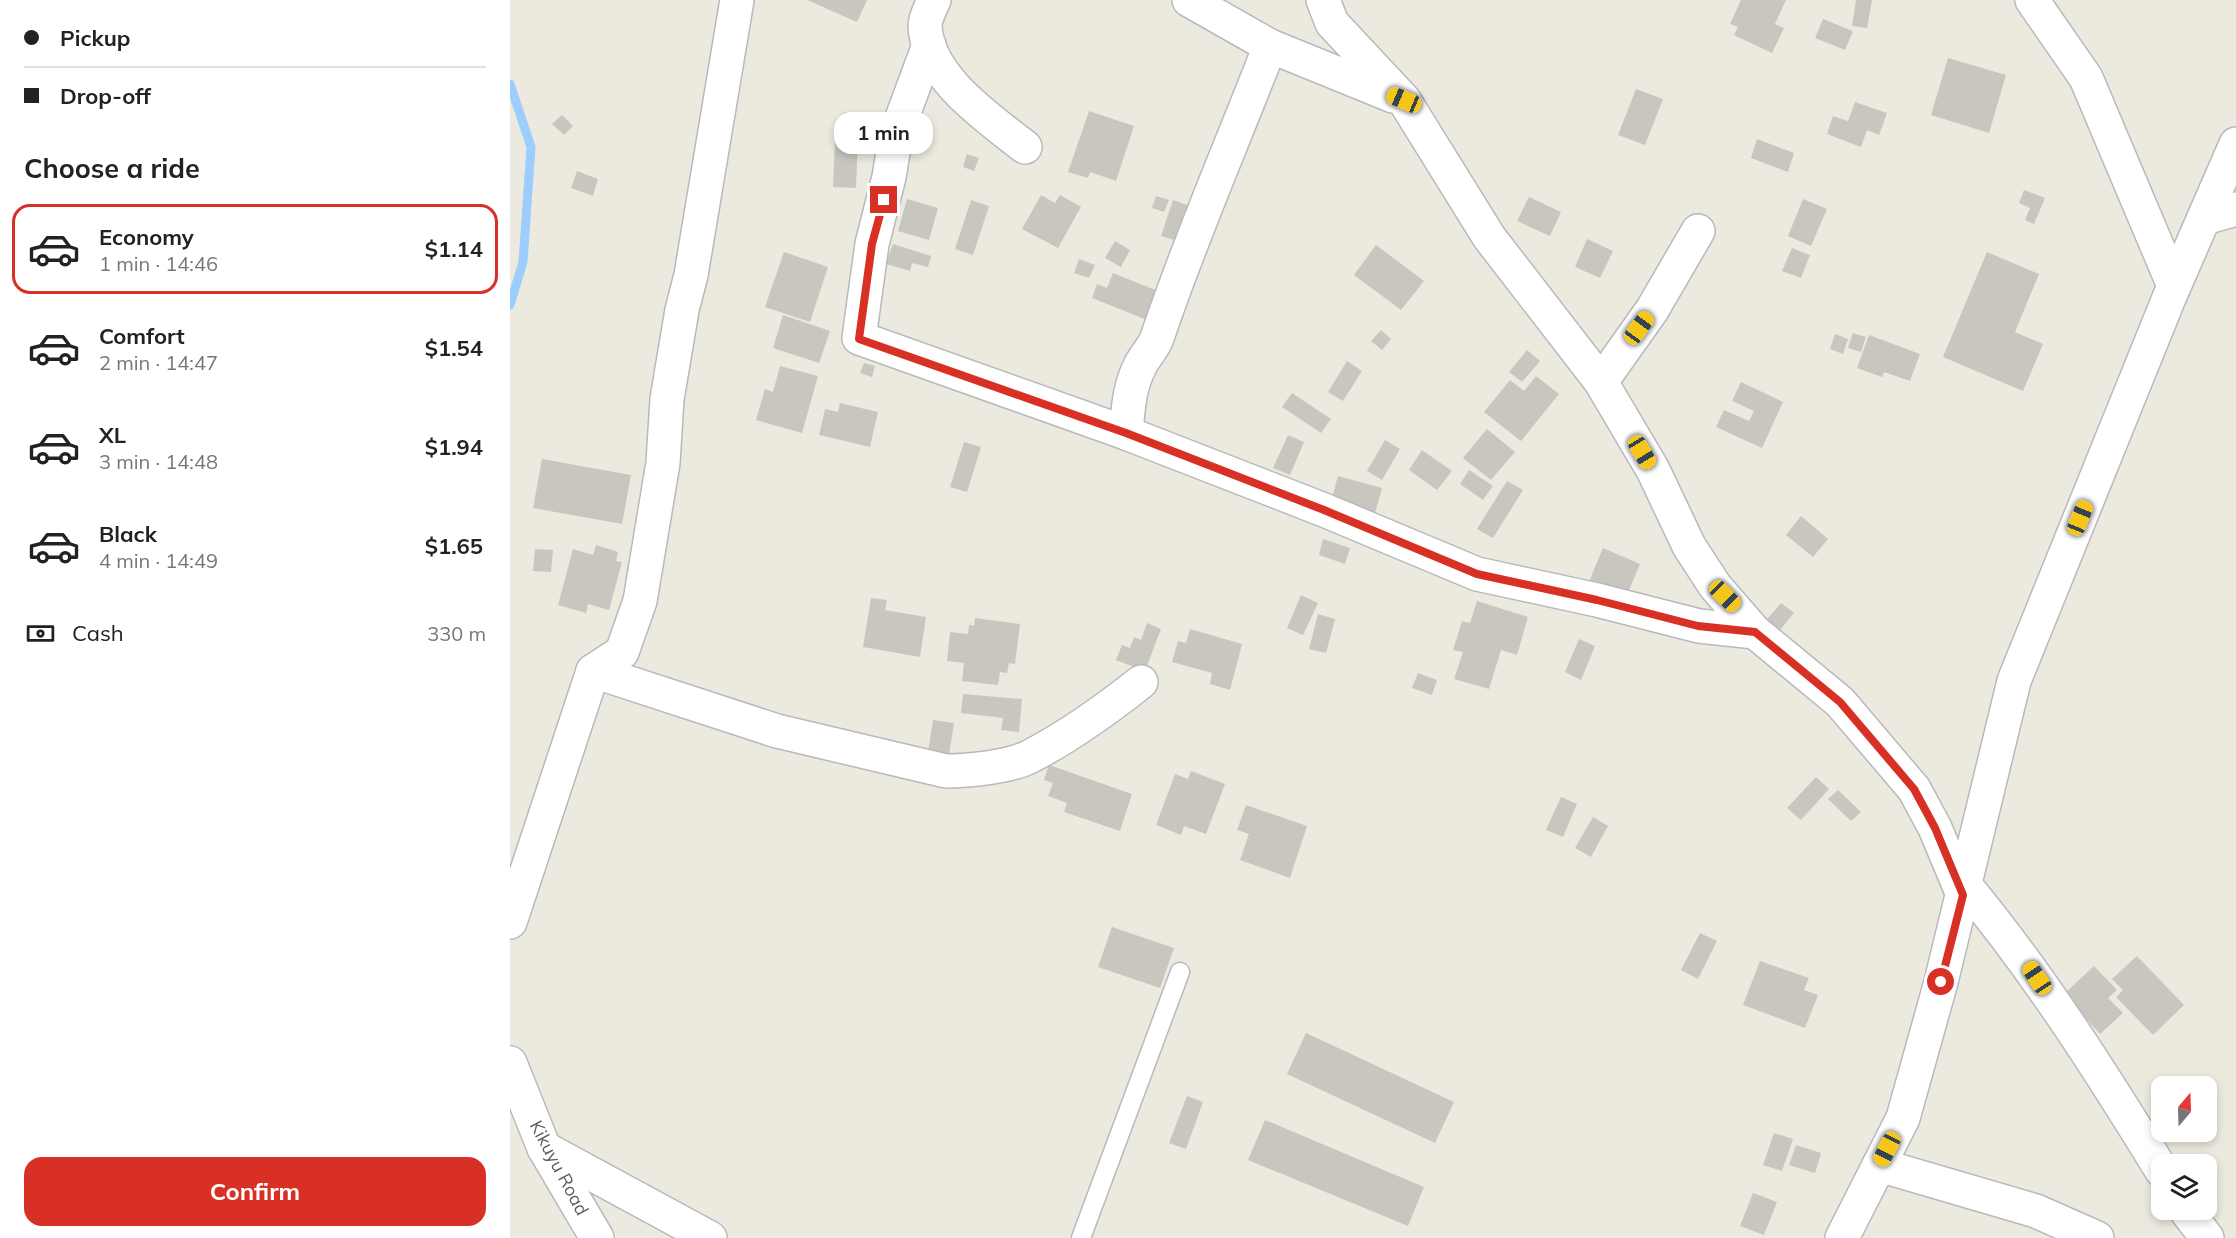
<!DOCTYPE html>
<meta charset="utf-8">
<style>
:root{--surface:#fff;--page:#f2f2f2;--text:#222;--muted:#767676;--line:#e0e0e0;--accent:#d93025}
body{margin:0;font-family:Mulish,sans-serif;background:var(--page);color:var(--text);height:100vh;display:flex;flex-direction:column;font-size:22px;white-space:nowrap}
*{box-sizing:border-box;margin:0}
p{font-size:20px;color:var(--muted)}
.icon{flex:none;width:33px;height:33px;fill:none;stroke:currentColor;stroke-width:2;stroke-linecap:round;stroke-linejoin:round}
.map{position:relative;flex:1;overflow:hidden}
.sheet{display:flex;flex-direction:column;background:var(--surface);width:510px}
.sheet>*{flex:none}
.top-card{display:grid;align-content:center;height:132px;padding:0 24px;background:var(--surface)}
.needle{width:39px;rotate:19deg}
.fabs{position:absolute;left:1641px;top:1076px;display:grid;gap:12px}
.fabs a{display:grid;place-items:center;width:66px;height:66px;border-radius:12px;background:var(--surface);box-shadow:0 3px 9px #0003;font-size:30px}
.end{position:absolute;width:27px;height:27px;margin:-14px;border:8px solid #d93025;background:#fff;box-shadow:0 0 0 3px #fff}
.from{border-radius:50%}
.bubble{position:absolute;height:42px;border-radius:18px;background:var(--surface);box-shadow:0 3px 9px #0003;font-size:20px;font-weight:700;line-height:42px;text-align:center}
.car{position:absolute;width:18px;height:36px;margin:-18px -9px;border-radius:8px;box-shadow:0 0 4px 2px #0007;background:linear-gradient(#f5c518 24%,#345 0 40%,#f5c518 0 76%,#345 0 86%,#f5c518 0)}
.top-card b{display:flex;align-items:center;gap:21px;height:57px;font-size:22px}
.top-card b+b{border-top:2px solid var(--line)}
.top-card i{width:15px;height:15px;background:var(--text)}
ul{padding:0;list-style:none}
li{display:flex;align-items:center;gap:18px;height:90px;margin:0 12px 9px;padding:0 12px;border:3px solid transparent;border-radius:18px}
li div{flex:1}
li b{display:block;font-size:22px}
li em{font-style:normal;font-weight:700}
li.active{border-color:var(--accent)}
li>.icon{width:54px;height:54px;stroke-width:1.5}
h2{padding:0 24px;font-size:27px;line-height:72px}
.pay{display:flex;align-items:center;gap:15px;height:66px;padding:0 24px;font-size:22px}
.pay p{margin-inline-start:auto}
.button{display:flex;gap:12px;margin-top:auto;padding:12px 24px}
.button a{flex:1;height:69px;border-radius:18px;background:var(--accent);color:#fff;font-size:24px;font-weight:700;line-height:69px;text-align:center}
main{display:flex;flex:1;min-height:0}
.map>svg:first-child{display:block}
.lines{fill:none;stroke-linecap:round;stroke-linejoin:round}
.stream{stroke:#9dcdfe;stroke-width:9}
.building{fill:#c8c6bf}
.service-casing{stroke:#b7b9bf;stroke-width:21}
.minor-casing{stroke:#b7b9bf;stroke-width:36}
.secondary-casing{stroke:#b8bbc2;stroke-width:36}
.service{stroke:#fff;stroke-width:18}
.minor{stroke:#fff;stroke-width:33}
.secondary{stroke:#fff;stroke-width:33}
.route{stroke:#d93025;stroke-width:8}
.labels{text-anchor:middle;stroke-width:6;stroke-linejoin:round;paint-order:stroke}
.street-label{font-size:18px;fill:#585b61;stroke:#fff}
</style>
<main>
<section class="sheet">
<div class="top-card">
<b><i class="from"></i>Pickup</b>
<b><i></i>Drop-off</b>
</div>
<h2>Choose a ride</h2>
<ul>
<li class="active"><svg class="icon" aria-label="car" viewBox="0 0 24 24"><path d="M5 17H2v-5l4-1 3-4h7l3 4 3 1v5h-3M9 17h6M6 11h13"/><circle cx="7" cy="17" r="2"/><circle cx="17" cy="17" r="2"/></svg><div><b>Economy</b><p>1 min · 14:46</p></div><em>$1.14</em></li>
<li><svg class="icon" aria-label="car" viewBox="0 0 24 24"><path d="M5 17H2v-5l4-1 3-4h7l3 4 3 1v5h-3M9 17h6M6 11h13"/><circle cx="7" cy="17" r="2"/><circle cx="17" cy="17" r="2"/></svg><div><b>Comfort</b><p>2 min · 14:47</p></div><em>$1.54</em></li>
<li><svg class="icon" aria-label="car" viewBox="0 0 24 24"><path d="M5 17H2v-5l4-1 3-4h7l3 4 3 1v5h-3M9 17h6M6 11h13"/><circle cx="7" cy="17" r="2"/><circle cx="17" cy="17" r="2"/></svg><div><b>XL</b><p>3 min · 14:48</p></div><em>$1.94</em></li>
<li><svg class="icon" aria-label="car" viewBox="0 0 24 24"><path d="M5 17H2v-5l4-1 3-4h7l3 4 3 1v5h-3M9 17h6M6 11h13"/><circle cx="7" cy="17" r="2"/><circle cx="17" cy="17" r="2"/></svg><div><b>Black</b><p>4 min · 14:49</p></div><em>$1.65</em></li>
</ul>
<div class="pay"><svg class="icon" aria-label="cash" viewBox="0 0 24 24"><path d="M3 7h18v10H3z"/><circle cx="12" cy="12" r="2"/></svg>Cash<p>330 m</p></div>
<div class="button"><a>Confirm</a></div>
</section>
<div class="map">
<svg width="1726" height="1238" viewBox="0 0 1726 1238">
<rect width="100%" height="100%" fill="#eceadf"/>
<g class="lines">
<path class="stream" d="M 0,84 L 21,147 L 13,262 L 0,305"/>
</g>
<g class="building">
<path d="M 297,0 L 357,0 L 347,22 Z"/>
<path d="M 1231,0 L 1276,0 L 1265,24 L 1274,28 L 1262,53 L 1224,35 L 1228,27 L 1220,24 Z"/>
<path d="M 1346,0 L 1362,0 L 1357,28 L 1342,26 Z"/>
<path d="M 1313,19 L 1343,31 L 1335,50 L 1305,38 Z"/>
<path d="M 1438,58 L 1496,75 L 1479,133 L 1421,115 Z"/>
<path d="M 1126,89 L 1153,99 L 1135,145 L 1108,135 Z"/>
<path d="M 1345,102 L 1377,113 L 1369,135 L 1357,130 L 1351,147 L 1317,134 L 1323,116 L 1338,121 Z"/>
<path d="M 579,111 L 624,126 L 606,181 L 580,172 L 578,178 L 558,172 Z"/>
<path d="M 335,112 L 352,118 L 347,134 L 330,128 Z"/>
<path d="M 52,115 L 63,126 L 54,135 L 42,124 Z"/>
<path d="M 325,137 L 348,138 L 346,188 L 323,187 Z"/>
<path d="M 1247,139 L 1284,153 L 1278,172 L 1241,158 Z"/>
<path d="M 457,154 L 469,158 L 464,171 L 453,167 Z"/>
<path d="M 67,171 L 88,179 L 83,196 L 61,188 Z"/>
<path d="M 1514,190 L 1535,198 L 1524,224 L 1515,220 L 1520,208 L 1509,203 Z"/>
<path d="M 531,195 L 545,203 L 550,195 L 571,207 L 548,248 L 512,229 Z"/>
<path d="M 646,196 L 659,200 L 654,212 L 642,208 Z"/>
<path d="M 1019,197 L 1051,212 L 1040,236 L 1007,221 Z"/>
<path d="M 397,199 L 428,208 L 419,240 L 388,231 Z"/>
<path d="M 1293,199 L 1317,209 L 1301,246 L 1278,236 Z"/>
<path d="M 461,200 L 479,206 L 463,255 L 445,249 Z"/>
<path d="M 663,200 L 683,207 L 671,242 L 651,236 Z"/>
<path d="M 1077,239 L 1103,251 L 1090,278 L 1065,267 Z"/>
<path d="M 605,241 L 620,250 L 611,267 L 595,258 Z"/>
<path d="M 383,244 L 421,256 L 418,267 L 402,263 L 400,271 L 376,264 Z"/>
<path d="M 866,245 L 914,281 L 891,310 L 844,275 Z"/>
<path d="M 1282,248 L 1300,255 L 1291,278 L 1272,271 Z"/>
<path d="M 274,252 L 318,267 L 300,322 L 255,307 Z"/>
<path d="M 1477,252 L 1529,274 L 1505,332 L 1533,344 L 1513,391 L 1433,357 Z"/>
<path d="M 569,259 L 585,265 L 579,278 L 564,273 Z"/>
<path d="M 603,273 L 653,293 L 642,322 L 582,298 L 587,284 L 597,288 Z"/>
<path d="M 273,315 L 320,331 L 309,363 L 263,348 Z"/>
<path d="M 871,330 L 881,339 L 872,350 L 861,341 Z"/>
<path d="M 1343,333 L 1356,337 L 1351,352 L 1338,348 Z"/>
<path d="M 1325,334 L 1338,339 L 1333,354 L 1320,349 Z"/>
<path d="M 1359,335 L 1410,354 L 1400,381 L 1374,372 L 1372,377 L 1347,368 Z"/>
<path d="M 1017,350 L 1030,361 L 1012,382 L 999,372 Z"/>
<path d="M 837,361 L 852,371 L 833,401 L 818,392 Z"/>
<path d="M 354,363 L 365,366 L 362,377 L 350,373 Z"/>
<path d="M 270,366 L 308,376 L 292,433 L 246,420 L 255,389 L 263,392 Z"/>
<path d="M 1026,376 L 1049,394 L 1011,441 L 974,412 L 1000,380 L 1014,391 Z"/>
<path d="M 1231,382 L 1273,402 L 1252,448 L 1206,427 L 1214,410 L 1239,421 L 1244,411 L 1222,401 Z"/>
<path d="M 782,393 L 821,419 L 811,433 L 772,407 Z"/>
<path d="M 330,403 L 368,412 L 360,447 L 309,435 L 315,409 L 328,412 Z"/>
<path d="M 977,429 L 1005,452 L 981,480 L 953,458 Z"/>
<path d="M 778,435 L 794,442 L 780,475 L 763,468 Z"/>
<path d="M 875,440 L 890,449 L 872,480 L 857,471 Z"/>
<path d="M 454,442 L 471,447 L 457,492 L 440,487 Z"/>
<path d="M 912,450 L 942,471 L 927,490 L 899,470 Z"/>
<path d="M 32,459 L 121,475 L 112,524 L 23,508 Z"/>
<path d="M 959,470 L 983,486 L 973,500 L 950,484 Z"/>
<path d="M 828,476 L 872,488 L 864,517 L 820,505 Z"/>
<path d="M 997,481 L 1013,490 L 983,538 L 967,529 Z"/>
<path d="M 1291,516 L 1318,539 L 1303,557 L 1276,535 Z"/>
<path d="M 813,539 L 840,548 L 835,564 L 809,555 Z"/>
<path d="M 86,545 L 108,552 L 106,561 L 112,562 L 99,610 L 78,604 L 76,613 L 48,605 L 63,549 L 83,555 Z"/>
<path d="M 1093,548 L 1130,564 L 1115,600 L 1078,584 Z"/>
<path d="M 25,549 L 43,550 L 41,572 L 23,571 Z"/>
<path d="M 791,595 L 808,603 L 793,635 L 777,628 Z"/>
<path d="M 361,598 L 377,600 L 375,610 L 416,617 L 410,657 L 353,647 Z"/>
<path d="M 967,601 L 1018,617 L 1007,655 L 991,650 L 979,689 L 944,679 L 953,652 L 943,650 L 952,621 L 960,623 Z"/>
<path d="M 1271,603 L 1284,613 L 1266,635 L 1253,624 Z"/>
<path d="M 808,614 L 825,619 L 816,653 L 799,649 Z"/>
<path d="M 465,618 L 510,624 L 505,664 L 499,663 L 497,673 L 490,672 L 488,685 L 452,681 L 454,663 L 437,661 L 440,632 L 458,634 L 459,625 L 464,626 Z"/>
<path d="M 637,623 L 651,629 L 635,671 L 606,660 L 612,645 L 620,648 L 624,637 L 631,640 Z"/>
<path d="M 680,629 L 732,644 L 720,690 L 700,684 L 702,673 L 662,662 L 668,641 L 676,643 Z"/>
<path d="M 1069,639 L 1085,646 L 1071,680 L 1055,672 Z"/>
<path d="M 908,673 L 927,680 L 922,695 L 902,688 Z"/>
<path d="M 453,694 L 512,699 L 509,732 L 491,730 L 493,718 L 451,713 Z"/>
<path d="M 423,720 L 444,723 L 439,755 L 418,752 Z"/>
<path d="M 539,765 L 622,794 L 610,831 L 554,812 L 557,803 L 538,796 L 543,783 L 534,780 Z"/>
<path d="M 681,771 L 715,784 L 696,834 L 674,826 L 671,835 L 646,825 L 665,774 L 678,779 Z"/>
<path d="M 1306,777 L 1319,789 L 1291,820 L 1277,808 Z"/>
<path d="M 1328,790 L 1351,812 L 1341,821 L 1318,799 Z"/>
<path d="M 1051,797 L 1067,804 L 1053,837 L 1036,830 Z"/>
<path d="M 736,805 L 797,826 L 780,878 L 730,860 L 739,834 L 727,830 Z"/>
<path d="M 1083,817 L 1098,826 L 1081,857 L 1065,848 Z"/>
<path d="M 602,927 L 664,948 L 650,988 L 588,967 Z"/>
<path d="M 1190,933 L 1207,941 L 1188,979 L 1171,970 Z"/>
<path d="M 1627,956 L 1674,1005 L 1643,1035 L 1606,997 L 1613,990 L 1602,979 Z"/>
<path d="M 1250,961 L 1299,978 L 1294,990 L 1308,995 L 1295,1028 L 1233,1005 Z"/>
<path d="M 1584,966 L 1607,990 L 1598,998 L 1613,1013 L 1590,1034 L 1554,994 Z"/>
<path d="M 796,1033 L 944,1102 L 925,1143 L 777,1074 Z"/>
<path d="M 677,1096 L 693,1102 L 676,1149 L 659,1143 Z"/>
<path d="M 755,1120 L 914,1187 L 898,1226 L 738,1160 Z"/>
<path d="M 1264,1133 L 1283,1139 L 1272,1171 L 1253,1165 Z"/>
<path d="M 1286,1145 L 1311,1153 L 1305,1173 L 1279,1165 Z"/>
<path d="M 1243,1193 L 1267,1202 L 1254,1235 L 1230,1226 Z"/>
</g>
<g class="lines">
<g class="service-casing">
<path id="service" d="M 571,1238 L 670,972"/>
</g>
<g class="minor-casing">
<g id="minor">
<path d="M 424,0 C 421,7 415,18 415,26 C 417,77 478,118 515,147"/>
<path d="M 679,0 L 760,46 L 883,96"/>
<path d="M 813,0 L 822,23 L 894,100 L 979,237 L 1091,382 L 1143,470 L 1179,546 L 1205,586 L 1245,632 L 1330,702 L 1404,789 L 1425,828 L 1453,895"/>
<path d="M 1522,0 L 1576,78 L 1664,286"/>
<path d="M 419,45 L 386,134 L 379,177 L 362,244 L 349,338 L 616,433 L 814,510 L 967,574 L 1087,600 L 1189,626 L 1245,632"/>
<path d="M 1694,218 L 1726,209"/>
<path d="M 1091,382 L 1142,310 L 1188,231"/>
<path d="M 616,433 C 618,410 619,387 630,366 C 635,355 645,347 648,335 C 681,237 723,142 760,46"/>
<path d="M 83,671 L 112,652 L 130,601 L 153,463 L 157,399 L 172,310 L 181,275 L 227,0"/>
<path d="M 1455,885 C 1529,974 1591,1072 1652,1171"/>
<path d="M 0,922 L 83,671 L 267,731 L 436,771 C 458,771 499,767 519,757 C 558,737 597,709 631,682"/>
<path d="M 34,1148 L 200,1238"/>
<path d="M 1369,1165 L 1526,1211 L 1587,1238"/>
<path d="M 1675,1209 L 1697,1238"/>
<path d="M 1332,1238 L 1393,1118 L 1431,982 L 1504,681 L 1659,298 L 1726,144"/>
</g>
</g>
<g class="secondary-casing">
<path id="secondary" d="M 0,1063 L 34,1148 L 87,1238"/>
</g>
<use href="#service" class="service"/>
<use href="#minor" class="minor"/>
<use href="#secondary" class="secondary"/>
</g>
<g class="lines">
<path class="route" d="M 374,200 L 362,244 L 349,339 L 616,433 L 814,510 L 967,574 L 1087,600 L 1188,626 L 1245,632 L 1330,702 L 1404,789 L 1425,828 L 1453,895 L 1431,982"/>
</g>
<g class="labels">
<g class="street-label">
<text transform="translate(49 1168) rotate(62)" y="6">Kikuyu Road</text>
</g>
</g>
</svg>
<div class="fabs">
<a><svg class="needle" viewBox="-14 -14 28 28"><path d="M0-13l5 13h-10z" fill="#e53935"/><path d="M0 13l5-13h-10z" fill="#767676"/></svg></a>
<a><svg class="icon" aria-label="layers" viewBox="0 0 24 24"><path d="M12 4l9 5-9 5-9-5zM3 14l9 5 9-5"/></svg></a>
</div>
<i class="end from" style="left:1431px;top:982px"></i>
<i class="end" style="left:374px;top:200px"></i>
<div class="bubble" style="left:324px;top:112px;width:99px">1 min</div>
<i class="car" style="left:894px;top:100px;rotate:293deg"></i>
<i class="car" style="left:1129px;top:328px;rotate:36deg"></i>
<i class="car" style="left:1132px;top:452px;rotate:149deg"></i>
<i class="car" style="left:1570px;top:518px;rotate:22deg"></i>
<i class="car" style="left:1215px;top:596px;rotate:135deg"></i>
<i class="car" style="left:1527px;top:978px;rotate:326deg"></i>
<i class="car" style="left:1377px;top:1149px;rotate:207deg"></i>
</div>
</main>
